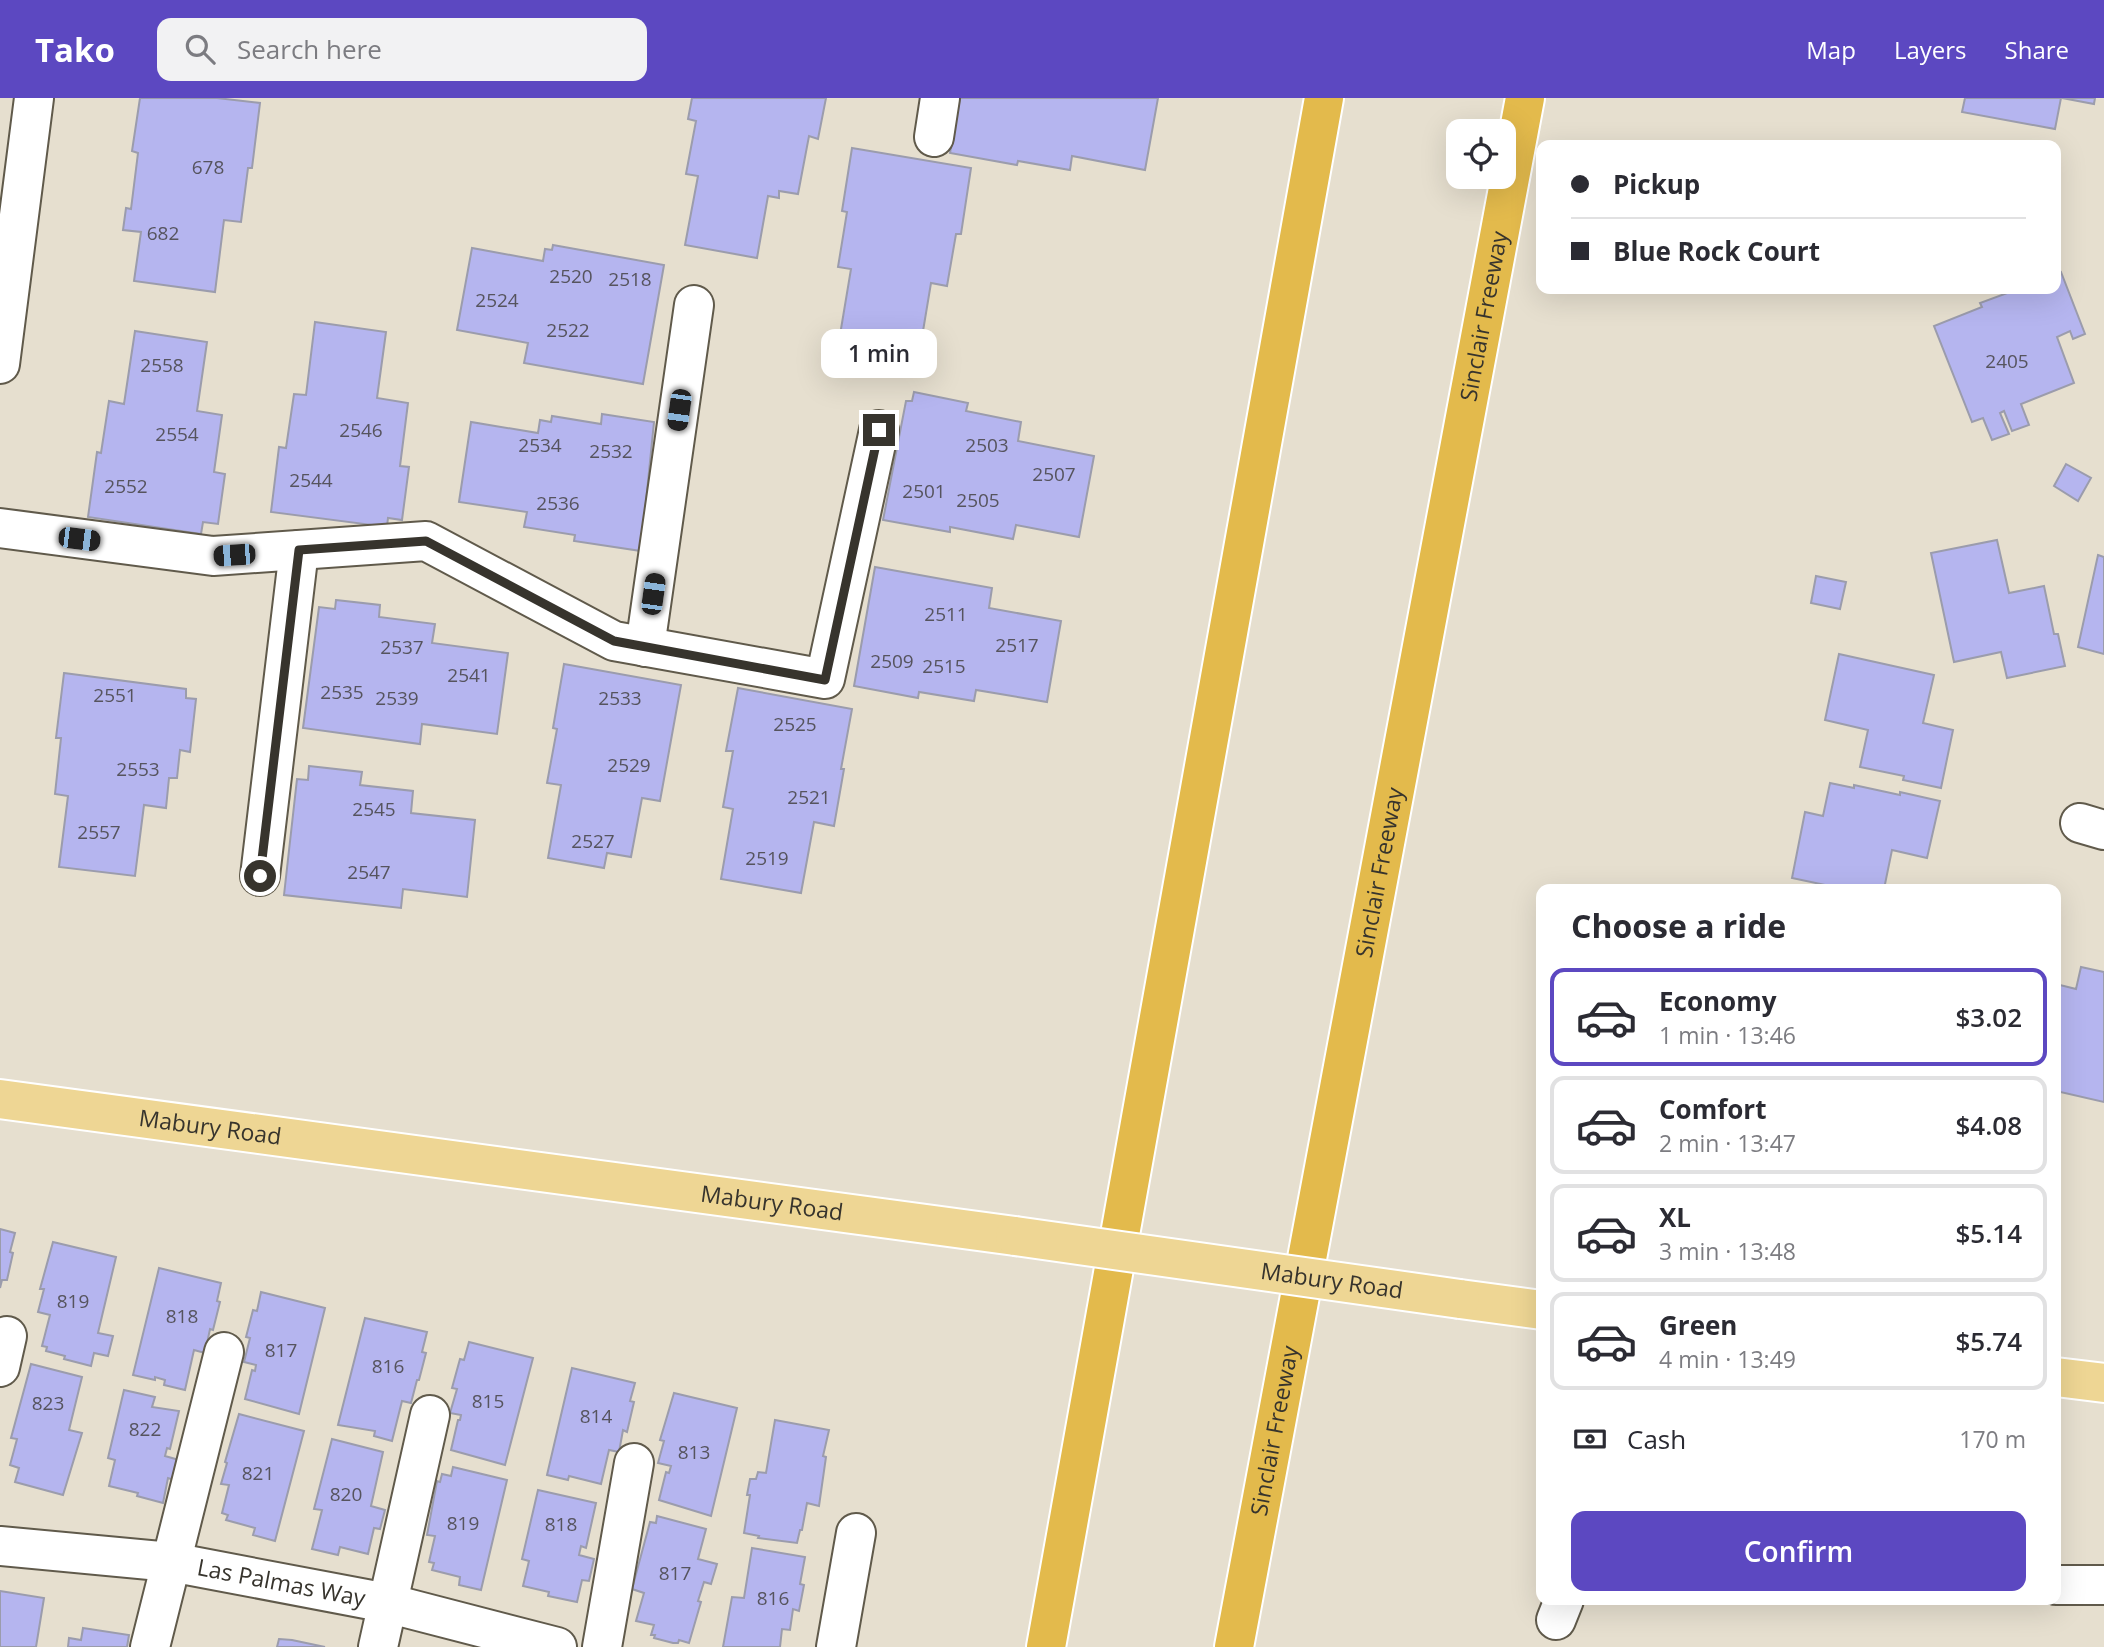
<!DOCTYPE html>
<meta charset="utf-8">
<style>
:root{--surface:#fff;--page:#f2f2f3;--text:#2b2b33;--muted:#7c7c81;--line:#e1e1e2;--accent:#5c48c1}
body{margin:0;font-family:"Open Sans",sans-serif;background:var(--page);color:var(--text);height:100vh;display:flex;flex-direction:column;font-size:26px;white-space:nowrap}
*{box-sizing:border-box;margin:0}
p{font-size:23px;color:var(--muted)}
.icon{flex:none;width:38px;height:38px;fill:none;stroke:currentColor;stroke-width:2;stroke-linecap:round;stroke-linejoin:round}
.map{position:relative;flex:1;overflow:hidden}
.drawer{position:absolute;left:1536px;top:786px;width:525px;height:721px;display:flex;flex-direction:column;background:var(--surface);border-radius:14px;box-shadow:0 7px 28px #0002}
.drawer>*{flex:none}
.guide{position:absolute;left:1536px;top:42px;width:525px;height:154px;border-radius:14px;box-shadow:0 7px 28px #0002;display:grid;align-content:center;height:154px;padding:0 35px;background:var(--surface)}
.tools{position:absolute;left:1446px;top:21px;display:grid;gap:14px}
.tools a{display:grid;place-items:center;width:70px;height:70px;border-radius:14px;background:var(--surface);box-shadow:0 7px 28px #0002;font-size:35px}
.end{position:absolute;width:32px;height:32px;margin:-16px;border:9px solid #37342d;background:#fff;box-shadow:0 0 0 4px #fff}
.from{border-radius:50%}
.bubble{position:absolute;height:49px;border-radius:14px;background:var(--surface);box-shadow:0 7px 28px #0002;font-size:23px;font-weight:600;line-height:49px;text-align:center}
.car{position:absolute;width:21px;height:42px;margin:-21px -10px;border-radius:9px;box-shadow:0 0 5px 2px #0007;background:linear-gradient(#222 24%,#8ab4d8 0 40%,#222 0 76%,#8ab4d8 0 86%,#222 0)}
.guide b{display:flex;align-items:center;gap:24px;height:66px;font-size:26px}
.guide b+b{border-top:2px solid var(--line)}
.guide i{width:18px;height:18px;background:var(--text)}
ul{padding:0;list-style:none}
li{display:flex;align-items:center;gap:21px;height:98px;margin:0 14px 10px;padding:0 21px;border:4px solid var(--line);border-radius:14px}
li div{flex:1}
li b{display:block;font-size:26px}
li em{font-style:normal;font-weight:600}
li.on{border-color:var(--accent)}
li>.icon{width:63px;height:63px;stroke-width:1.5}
h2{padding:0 35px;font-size:32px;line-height:84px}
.pay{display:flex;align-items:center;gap:18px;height:77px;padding:0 35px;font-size:26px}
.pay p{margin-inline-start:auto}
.action{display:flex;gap:14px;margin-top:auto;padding:14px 35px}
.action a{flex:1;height:80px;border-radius:14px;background:var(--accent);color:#fff;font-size:28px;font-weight:600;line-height:80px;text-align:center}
header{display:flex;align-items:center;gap:42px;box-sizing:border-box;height:98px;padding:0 35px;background:var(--accent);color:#fff}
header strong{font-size:33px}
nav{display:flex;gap:38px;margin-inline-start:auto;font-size:24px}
.search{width:490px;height:63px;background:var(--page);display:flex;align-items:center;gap:18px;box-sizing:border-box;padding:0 24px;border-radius:14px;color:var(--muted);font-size:26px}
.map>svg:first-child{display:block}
.building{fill:#b5b5ef;stroke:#9b9cac;stroke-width:2}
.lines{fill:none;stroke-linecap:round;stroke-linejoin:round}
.minor-casing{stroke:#605a4b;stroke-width:42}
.major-casing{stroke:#fff;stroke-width:42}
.highway-casing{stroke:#fff;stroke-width:42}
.minor{stroke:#fff;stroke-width:38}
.major{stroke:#eed694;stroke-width:38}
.highway{stroke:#e3ba4c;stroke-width:38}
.major-bridge-casing{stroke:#fff;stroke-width:42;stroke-linecap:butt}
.major-bridge{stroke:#eed694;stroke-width:38}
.route{stroke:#37342d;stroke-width:9}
.labels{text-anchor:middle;stroke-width:7;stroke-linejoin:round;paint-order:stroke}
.number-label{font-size:19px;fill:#56545e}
.street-label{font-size:23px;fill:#37342d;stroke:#e6dfcf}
</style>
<header>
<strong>Tako</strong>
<div class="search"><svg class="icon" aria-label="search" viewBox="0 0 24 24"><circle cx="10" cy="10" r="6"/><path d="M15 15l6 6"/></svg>Search here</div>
<nav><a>Map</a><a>Layers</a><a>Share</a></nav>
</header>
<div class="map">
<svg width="2104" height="1549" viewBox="0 0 2104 1549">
<rect width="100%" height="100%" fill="#e6dfcf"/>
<g class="building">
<path d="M 140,0 L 217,0 L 260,5 L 252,70 L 248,70 L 241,124 L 224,122 L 215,194 L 134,183 L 141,134 L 123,132 L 126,110 L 131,111 L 138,55 L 132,53 Z"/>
<path d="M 692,0 L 826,0 L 818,41 L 809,38 L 798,96 L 779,93 L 779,100 L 768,98 L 757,160 L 685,147 L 698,78 L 686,76 L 696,23 L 688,21 Z"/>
<path d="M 960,0 L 1158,0 L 1145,72 L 1072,58 L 1070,72 L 1018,63 L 1017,67 L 950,55 Z"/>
<path d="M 1965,0 L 2061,0 L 2055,31 L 1962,14 Z"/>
<path d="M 2062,0 L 2095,0 L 2094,6 Z"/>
<path d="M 852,50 L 971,70 L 961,136 L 956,136 L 947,188 L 931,185 L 919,257 L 839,243 L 851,171 L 838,169 L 847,114 L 842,113 Z"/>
<path d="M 553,147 L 664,167 L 643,286 L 524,265 L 528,245 L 457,232 L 472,150 L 543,163 L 545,151 L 552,152 Z"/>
<path d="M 2061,174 L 2085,236 L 2073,241 L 2070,233 L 2057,239 L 2074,285 L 2021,306 L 2029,327 L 2012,333 L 2004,313 L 2000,315 L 2009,336 L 1992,342 L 1983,320 L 1972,324 L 1934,228 L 1982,209 L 1980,205 L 2018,191 L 2056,191 L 2056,176 Z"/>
<path d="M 315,224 L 386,234 L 377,300 L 408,305 L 400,368 L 409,369 L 402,422 L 388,420 L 387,429 L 271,414 L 279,349 L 286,350 L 294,296 L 306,297 Z"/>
<path d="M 135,233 L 207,244 L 197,313 L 222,317 L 214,374 L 225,376 L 218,426 L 203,424 L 201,436 L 88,419 L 97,354 L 101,355 L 109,303 L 124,306 Z"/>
<path d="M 914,294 L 968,305 L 966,313 L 1021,324 L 1018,343 L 1094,358 L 1079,439 L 1016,427 L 1013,441 L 950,429 L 950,434 L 883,422 L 906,303 L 912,303 Z"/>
<path d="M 602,316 L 654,324 L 641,453 L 574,443 L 575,437 L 524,429 L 527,414 L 459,404 L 471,324 L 538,335 L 540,322 L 551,324 L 552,318 L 601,326 Z"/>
<path d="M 2066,366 L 2091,380 L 2078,403 L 2054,388 Z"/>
<path d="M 1997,442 L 2009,495 L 2044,488 L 2054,536 L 2058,536 L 2065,568 L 2007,580 L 2001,554 L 1954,564 L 1931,455 Z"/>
<path d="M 2098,457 L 2104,459 L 2104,556 L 2078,549 Z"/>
<path d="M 875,469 L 992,490 L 989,510 L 1061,523 L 1047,604 L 976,592 L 974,603 L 919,594 L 918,600 L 854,588 Z"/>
<path d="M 1816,478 L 1846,484 L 1840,511 L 1811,505 Z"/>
<path d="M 336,502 L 380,507 L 379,519 L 435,526 L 432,545 L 508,555 L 497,636 L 422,626 L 420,646 L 303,630 L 319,509 L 335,511 Z"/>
<path d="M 1839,556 L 1934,577 L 1923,625 L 1953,632 L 1941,690 L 1903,682 L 1904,678 L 1860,669 L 1868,632 L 1825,622 Z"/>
<path d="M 564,566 L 681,587 L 660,703 L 642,700 L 631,759 L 607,755 L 604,770 L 548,760 L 561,687 L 547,685 L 557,631 L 553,630 Z"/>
<path d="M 64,575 L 186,591 L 186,600 L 196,601 L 190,654 L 180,652 L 177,680 L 169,680 L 166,710 L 144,707 L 135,778 L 59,769 L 68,698 L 55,696 L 61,640 L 56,640 Z"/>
<path d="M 738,590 L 852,611 L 841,671 L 844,671 L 834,728 L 814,724 L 801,795 L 721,781 L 733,711 L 723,709 L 733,653 L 726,653 Z"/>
<path d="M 309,668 L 362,674 L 360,687 L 413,693 L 411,715 L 475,722 L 467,799 L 403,791 L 401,810 L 284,797 L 297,681 L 308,682 Z"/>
<path d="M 1830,685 L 1854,690 L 1854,687 L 1900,697 L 1900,694 L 1940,703 L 1927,760 L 1892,752 L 1884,791 L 1844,791 L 1792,780 L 1805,714 L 1823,718 Z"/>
<path d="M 2081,869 L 2104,874 L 2104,1004 L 2056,993 L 2056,886 L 2076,891 Z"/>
<path d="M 0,1131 L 15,1135 L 10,1154 L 13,1155 L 7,1182 L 2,1182 L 0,1190 Z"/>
<path d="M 53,1144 L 116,1159 L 98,1235 L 113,1238 L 108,1258 L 94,1255 L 91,1268 L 64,1261 L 65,1258 L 46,1253 L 47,1249 L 42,1248 L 50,1217 L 38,1214 L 44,1191 L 40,1191 Z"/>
<path d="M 159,1170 L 221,1185 L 217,1203 L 220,1204 L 213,1232 L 210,1231 L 205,1255 L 194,1252 L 185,1292 L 164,1287 L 165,1282 L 155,1279 L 155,1282 L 133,1277 Z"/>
<path d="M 261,1194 L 325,1210 L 299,1316 L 245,1301 L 252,1272 L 255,1273 L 256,1267 L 244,1264 L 250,1240 L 246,1239 L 253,1212 L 257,1213 Z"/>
<path d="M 365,1220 L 427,1234 L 422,1254 L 426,1255 L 419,1282 L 417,1282 L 411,1305 L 402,1303 L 392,1343 L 374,1338 L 375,1333 L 338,1327 Z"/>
<path d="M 469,1244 L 533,1260 L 505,1367 L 451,1352 L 458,1322 L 460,1322 L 461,1317 L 450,1315 L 457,1291 L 452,1290 L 460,1261 L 464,1262 Z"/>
<path d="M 31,1266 L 82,1279 L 69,1332 L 82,1335 L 63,1397 L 15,1384 L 19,1370 L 10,1367 L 17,1341 L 11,1340 Z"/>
<path d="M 572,1270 L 635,1285 L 630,1303 L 634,1304 L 627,1334 L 623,1332 L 619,1354 L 609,1352 L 601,1386 L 569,1378 L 568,1382 L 547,1377 Z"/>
<path d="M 124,1292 L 155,1299 L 152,1309 L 179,1313 L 170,1351 L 167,1350 L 165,1358 L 179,1362 L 174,1382 L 168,1380 L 163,1405 L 137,1398 L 138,1395 L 109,1388 L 115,1362 L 108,1360 Z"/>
<path d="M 674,1295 L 737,1310 L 711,1418 L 659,1402 L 666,1374 L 669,1375 L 671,1368 L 658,1365 L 664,1343 L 660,1342 Z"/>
<path d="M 239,1316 L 304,1333 L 275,1443 L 253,1437 L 255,1430 L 226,1422 L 228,1417 L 222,1415 L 229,1387 L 221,1386 L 227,1365 L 225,1364 Z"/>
<path d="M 775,1322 L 829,1332 L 823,1358 L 826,1359 L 819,1408 L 807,1405 L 802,1432 L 800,1432 L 797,1445 L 758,1440 L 759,1438 L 744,1435 L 750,1397 L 747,1397 L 750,1381 L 756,1381 L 758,1374 L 766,1375 Z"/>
<path d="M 332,1341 L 383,1354 L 371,1408 L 385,1412 L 380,1431 L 374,1430 L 368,1456 L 340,1449 L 338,1457 L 312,1451 L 322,1412 L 314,1411 Z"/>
<path d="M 453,1369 L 507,1382 L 481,1492 L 459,1487 L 460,1479 L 432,1472 L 434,1465 L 429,1464 L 435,1438 L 427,1437 L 437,1383 L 440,1384 L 442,1376 L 451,1378 Z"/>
<path d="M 538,1392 L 596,1405 L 586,1450 L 581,1448 L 579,1457 L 594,1461 L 589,1483 L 582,1482 L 577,1504 L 548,1498 L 549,1494 L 523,1488 L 529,1463 L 522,1461 Z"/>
<path d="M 657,1418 L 706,1431 L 698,1461 L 717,1466 L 711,1486 L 704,1484 L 698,1503 L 701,1504 L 689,1545 L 679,1542 L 678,1545 L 673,1545 L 654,1540 L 655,1537 L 651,1537 L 654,1527 L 636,1523 L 644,1495 L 632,1491 L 650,1424 L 656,1425 Z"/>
<path d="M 752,1450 L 805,1459 L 800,1486 L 804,1487 L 799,1513 L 793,1511 L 790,1532 L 782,1531 L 780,1549 L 723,1549 L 732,1499 L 744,1500 Z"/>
<path d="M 0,1493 L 44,1500 L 36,1549 L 0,1549 Z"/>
<path d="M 83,1530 L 129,1537 L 127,1549 L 68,1549 L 69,1540 L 81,1542 Z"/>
<path d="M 279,1541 L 292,1542 L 325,1549 L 277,1549 Z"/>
</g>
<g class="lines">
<g class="minor-casing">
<g id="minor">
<path d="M 934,39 L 940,0"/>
<path d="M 0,266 L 34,0"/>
<path d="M 0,430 L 213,458 L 426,443 L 614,543 L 825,581 L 879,332"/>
<path d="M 645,549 L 694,207"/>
<path d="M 2080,725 L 2104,732"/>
<path d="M 260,778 L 299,452"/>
<path d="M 0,1269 L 7,1238"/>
<path id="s1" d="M 0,1448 L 171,1464 L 387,1505 L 557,1549"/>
<path d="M 2056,1487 L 2104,1487"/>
<path d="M 1556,1522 L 1564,1502"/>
<path d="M 150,1549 L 224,1254"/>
<path d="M 378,1549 L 430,1317"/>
<path d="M 602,1549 L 634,1365"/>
<path d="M 836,1549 L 856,1435"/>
</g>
</g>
<g class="major-casing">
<g id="major">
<path id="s2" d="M 0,1001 L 1015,1138"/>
<path d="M 1460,1201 L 1542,1212"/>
<path d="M 2056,1279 L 2104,1285"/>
</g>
</g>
<g class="highway-casing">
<g id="highway">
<path d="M 1046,1549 L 1324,0"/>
<path id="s3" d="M 1234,1549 L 1525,0"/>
</g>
</g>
<use href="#minor" class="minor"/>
<use href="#major" class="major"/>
<use href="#highway" class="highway"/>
<g class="major-bridge-casing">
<g id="major-bridge">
<path id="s4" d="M 1015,1138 L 1460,1201"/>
</g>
</g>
<use href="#major-bridge" class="major-bridge"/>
</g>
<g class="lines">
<path class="route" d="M 260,778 L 299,452 L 426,443 L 614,543 L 825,582 L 879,332"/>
</g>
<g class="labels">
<g class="number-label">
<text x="208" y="76">678</text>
<text x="163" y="142">682</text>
<text x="571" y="185">2520</text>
<text x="630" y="188">2518</text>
<text x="497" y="209">2524</text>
<text x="568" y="239">2522</text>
<text x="2007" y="270">2405</text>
<text x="162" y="274">2558</text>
<text x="361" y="339">2546</text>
<text x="177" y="343">2554</text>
<text x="540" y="354">2534</text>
<text x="987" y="354">2503</text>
<text x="611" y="360">2532</text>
<text x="1054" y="383">2507</text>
<text x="311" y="389">2544</text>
<text x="126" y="395">2552</text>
<text x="924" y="400">2501</text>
<text x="978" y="409">2505</text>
<text x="558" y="412">2536</text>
<text x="946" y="523">2511</text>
<text x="1017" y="554">2517</text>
<text x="402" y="556">2537</text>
<text x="892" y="570">2509</text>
<text x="944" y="575">2515</text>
<text x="469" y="584">2541</text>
<text x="342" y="601">2535</text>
<text x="115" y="604">2551</text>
<text x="397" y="607">2539</text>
<text x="620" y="607">2533</text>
<text x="795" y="633">2525</text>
<text x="629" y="674">2529</text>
<text x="138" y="678">2553</text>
<text x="809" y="706">2521</text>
<text x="374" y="718">2545</text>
<text x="99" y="741">2557</text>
<text x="593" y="750">2527</text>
<text x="767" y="767">2519</text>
<text x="369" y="781">2547</text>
<text x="73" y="1210">819</text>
<text x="182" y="1225">818</text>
<text x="281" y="1259">817</text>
<text x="388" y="1275">816</text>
<text x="488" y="1310">815</text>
<text x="48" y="1312">823</text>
<text x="596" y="1325">814</text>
<text x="145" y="1338">822</text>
<text x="694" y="1361">813</text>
<text x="258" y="1382">821</text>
<text x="346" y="1403">820</text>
<text x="463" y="1432">819</text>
<text x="561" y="1433">818</text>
<text x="675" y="1482">817</text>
<text x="773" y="1507">816</text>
</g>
<g class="street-label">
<text dy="8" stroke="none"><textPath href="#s3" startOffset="1354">Sinclair Freeway</textPath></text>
<text dy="8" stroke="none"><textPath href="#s3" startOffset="788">Sinclair Freeway</textPath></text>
<text dy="8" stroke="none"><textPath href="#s2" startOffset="212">Mabury Road</textPath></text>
<text dy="8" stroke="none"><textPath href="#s2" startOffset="779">Mabury Road</textPath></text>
<text dy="8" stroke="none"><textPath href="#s4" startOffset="320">Mabury Road</textPath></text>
<text dy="8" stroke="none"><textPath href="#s3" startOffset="220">Sinclair Freeway</textPath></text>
<text dy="8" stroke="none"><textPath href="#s1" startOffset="284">Las Palmas Way</textPath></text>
</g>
</g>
</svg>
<div class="tools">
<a><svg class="icon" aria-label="locate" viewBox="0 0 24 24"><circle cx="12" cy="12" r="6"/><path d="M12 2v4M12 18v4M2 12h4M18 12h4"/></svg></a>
</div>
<i class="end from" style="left:260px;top:778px"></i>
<i class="end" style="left:879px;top:332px"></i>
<div class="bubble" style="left:821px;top:231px;width:116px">1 min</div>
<i class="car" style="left:679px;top:312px;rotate:188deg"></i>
<i class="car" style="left:79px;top:441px;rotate:97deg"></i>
<i class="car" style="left:234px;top:457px;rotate:266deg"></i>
<i class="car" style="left:653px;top:496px;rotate:8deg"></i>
<div class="guide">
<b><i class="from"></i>Pickup</b>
<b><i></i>Blue Rock Court</b>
</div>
<section class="drawer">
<h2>Choose a ride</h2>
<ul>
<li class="on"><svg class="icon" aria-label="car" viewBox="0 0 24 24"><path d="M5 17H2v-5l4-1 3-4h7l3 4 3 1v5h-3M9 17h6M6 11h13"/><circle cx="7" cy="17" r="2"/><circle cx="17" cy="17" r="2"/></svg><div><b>Economy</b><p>1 min · 13:46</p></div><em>$3.02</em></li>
<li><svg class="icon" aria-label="car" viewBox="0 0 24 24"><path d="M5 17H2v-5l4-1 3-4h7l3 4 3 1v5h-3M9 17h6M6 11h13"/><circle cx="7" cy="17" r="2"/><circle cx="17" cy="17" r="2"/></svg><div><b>Comfort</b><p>2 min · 13:47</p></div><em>$4.08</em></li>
<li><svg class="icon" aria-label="car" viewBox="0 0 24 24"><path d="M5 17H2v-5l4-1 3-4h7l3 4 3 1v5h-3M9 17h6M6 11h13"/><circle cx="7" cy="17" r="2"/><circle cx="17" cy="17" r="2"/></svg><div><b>XL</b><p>3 min · 13:48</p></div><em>$5.14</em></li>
<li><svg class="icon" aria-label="car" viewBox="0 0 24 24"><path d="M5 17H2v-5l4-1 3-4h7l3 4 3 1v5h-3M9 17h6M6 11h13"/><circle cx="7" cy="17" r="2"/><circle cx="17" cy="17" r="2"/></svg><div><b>Green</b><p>4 min · 13:49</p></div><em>$5.74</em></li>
</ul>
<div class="pay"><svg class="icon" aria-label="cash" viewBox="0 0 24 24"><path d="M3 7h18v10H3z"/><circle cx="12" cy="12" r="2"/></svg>Cash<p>170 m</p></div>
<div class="action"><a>Confirm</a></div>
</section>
</div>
